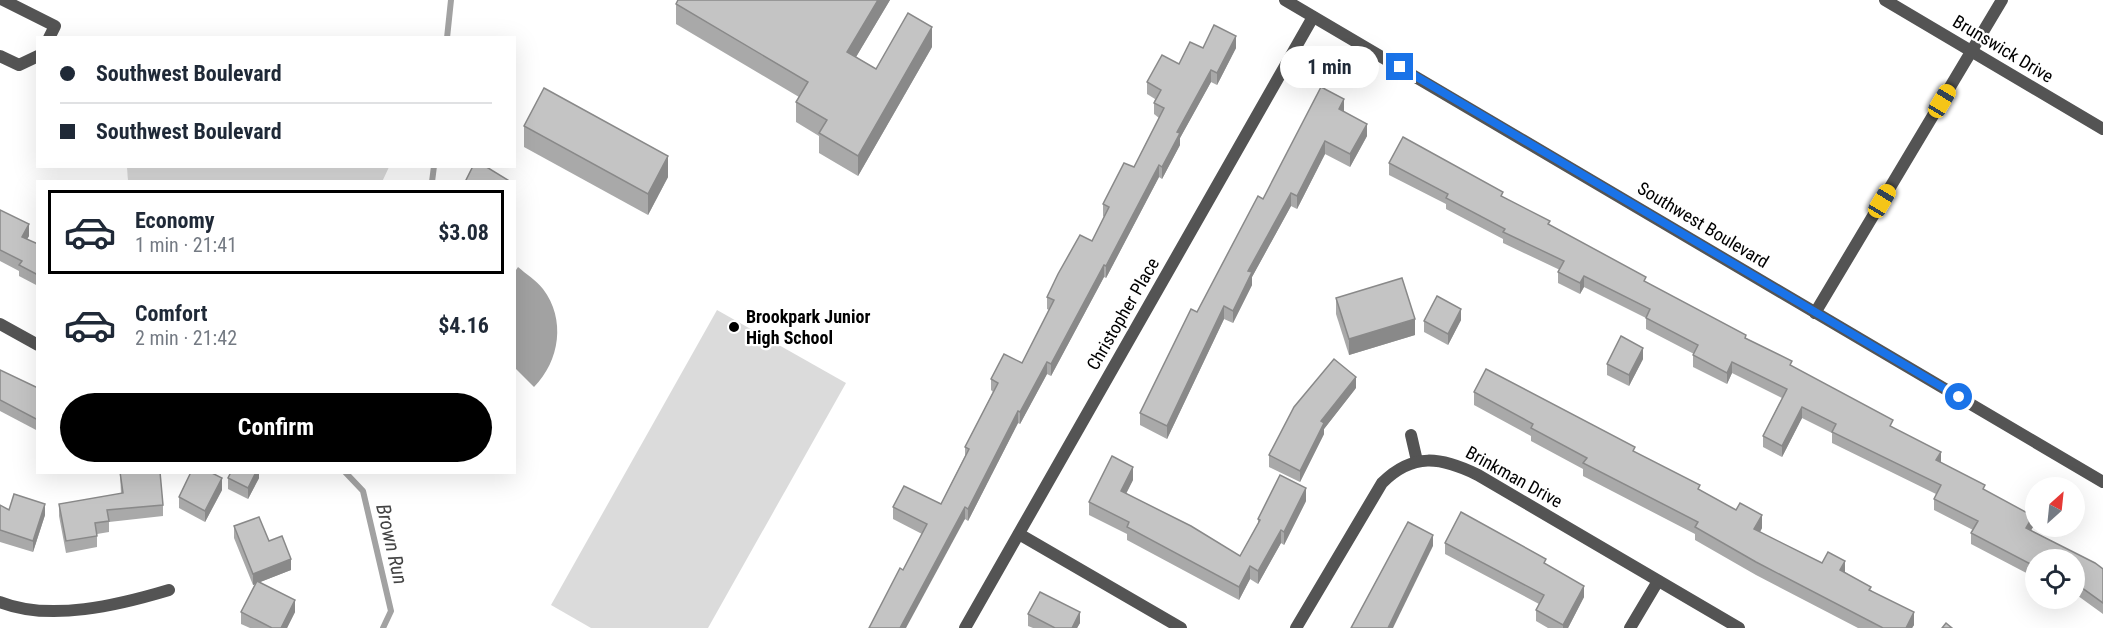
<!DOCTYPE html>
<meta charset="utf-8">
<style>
:root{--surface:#fff;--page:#f2f2f3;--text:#1f2937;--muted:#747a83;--line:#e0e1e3;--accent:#000}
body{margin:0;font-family:"Roboto Condensed",sans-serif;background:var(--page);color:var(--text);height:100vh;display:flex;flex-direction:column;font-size:22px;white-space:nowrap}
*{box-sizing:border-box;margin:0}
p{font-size:20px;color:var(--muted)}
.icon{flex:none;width:33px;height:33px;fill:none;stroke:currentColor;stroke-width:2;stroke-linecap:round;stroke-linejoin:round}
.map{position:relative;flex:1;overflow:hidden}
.sheet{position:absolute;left:36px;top:180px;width:480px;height:294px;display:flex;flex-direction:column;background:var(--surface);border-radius:0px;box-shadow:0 6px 24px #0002}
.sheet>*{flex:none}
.guide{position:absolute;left:36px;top:36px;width:480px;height:132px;border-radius:0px;box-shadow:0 6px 24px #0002;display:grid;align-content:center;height:132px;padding:0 24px;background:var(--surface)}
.needle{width:39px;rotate:27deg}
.fabs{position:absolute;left:2025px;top:477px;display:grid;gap:12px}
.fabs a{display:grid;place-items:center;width:60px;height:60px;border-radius:50%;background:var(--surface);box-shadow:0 6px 24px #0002;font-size:30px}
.end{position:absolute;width:27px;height:27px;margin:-14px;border:8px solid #1a73e8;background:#fff;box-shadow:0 0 0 3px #fff}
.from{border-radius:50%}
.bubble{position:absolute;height:42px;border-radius:21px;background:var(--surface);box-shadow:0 6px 24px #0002;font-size:20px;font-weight:700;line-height:42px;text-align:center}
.car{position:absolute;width:18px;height:36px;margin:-18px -9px;border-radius:8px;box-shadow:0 0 4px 2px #0007;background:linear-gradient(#f5c518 24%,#345 0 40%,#f5c518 0 76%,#345 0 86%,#f5c518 0)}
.guide b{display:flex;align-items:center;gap:21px;height:57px;font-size:22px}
.guide b+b{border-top:2px solid var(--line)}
.guide i{width:15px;height:15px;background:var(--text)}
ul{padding:10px 0 0;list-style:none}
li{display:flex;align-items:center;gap:18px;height:84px;margin:0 12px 9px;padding:0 12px;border:3px solid transparent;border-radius:0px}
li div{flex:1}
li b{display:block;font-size:22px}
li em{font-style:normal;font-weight:700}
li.current{border-color:var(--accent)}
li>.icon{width:54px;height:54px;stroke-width:1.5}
.action{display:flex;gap:12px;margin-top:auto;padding:12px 24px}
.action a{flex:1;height:69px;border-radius:36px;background:var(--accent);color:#fff;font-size:24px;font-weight:700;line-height:69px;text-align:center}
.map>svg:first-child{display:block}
.green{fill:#dbdbdb}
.water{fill:#a2a2a2}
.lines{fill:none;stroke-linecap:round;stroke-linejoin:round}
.stream{stroke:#a2a2a2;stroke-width:6}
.service{stroke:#545454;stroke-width:12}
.minor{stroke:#545454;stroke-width:12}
.tertiary{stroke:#545454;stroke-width:12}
.wall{fill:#a9a9a9}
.shaded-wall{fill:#898989}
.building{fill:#c4c4c4;stroke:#898989;stroke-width:1.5}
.route{stroke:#1a73e8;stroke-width:8}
.poi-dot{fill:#000;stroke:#fff;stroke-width:2}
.labels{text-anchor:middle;stroke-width:4.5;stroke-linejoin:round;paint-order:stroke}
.street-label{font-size:18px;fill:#000;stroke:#fff}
.poi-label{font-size:18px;font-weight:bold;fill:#000;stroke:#fff;text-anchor:start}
.water-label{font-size:20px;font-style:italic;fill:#434343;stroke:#fff}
</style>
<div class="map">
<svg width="2103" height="628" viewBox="0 0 2103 628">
<rect width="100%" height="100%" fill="#fff"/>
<g class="green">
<path d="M 127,167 L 127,166 L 389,167 L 382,182 L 128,181 Z"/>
<path d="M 717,310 L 846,383 L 708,628 L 591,628 L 551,605 Z"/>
</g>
<path class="water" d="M 518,267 C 526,274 536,280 543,289 C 566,319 560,361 534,387 L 515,368 L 514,273 Z"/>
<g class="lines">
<g class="stream">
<path d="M 447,38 L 451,0"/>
<path d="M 432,182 L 434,166"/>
<path d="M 345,472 L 363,491 L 391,611 L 383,628"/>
</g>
<g class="service">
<path d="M 3,0 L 55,26 L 49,38"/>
<path d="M 0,56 L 19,65 L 38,56"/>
</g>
<g class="minor">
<path d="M 1885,0 L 2103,129"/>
<path d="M 1815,313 L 2002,0"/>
<path d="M 0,324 L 38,345"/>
<path d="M 1411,435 L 1417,461"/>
<path d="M 1019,534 L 1181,628"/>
<path d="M 0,602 C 50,622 119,605 169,590"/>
<path d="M 965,628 L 1313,17"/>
<path d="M 1296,628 L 1382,483 C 1413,452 1441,457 1478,475 L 1739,628"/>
<path d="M 1630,628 L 1658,581"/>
</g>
<path class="tertiary" d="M 1285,0 L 2103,482"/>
</g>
<g class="wall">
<path d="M 678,0 L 890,0 L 856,57 L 876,69 L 932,47 L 858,176 L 819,153 L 819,136 L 796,122 L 796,102 L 799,97 L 676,24 L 676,4 Z"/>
<path d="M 1203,48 L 1236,48 L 1217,85 L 1211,82 L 1180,138 L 1180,145 L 1162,179 L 1159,177 L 1106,278 L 1104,277 L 1051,376 L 1047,374 L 1020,424 L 1018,423 L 968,521 L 965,519 L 903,570 L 922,534 L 893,519 L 893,507 L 941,504 L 965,456 L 965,447 L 993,392 L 991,390 L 991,379 L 1022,363 L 1049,310 L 1047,309 L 1047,297 L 1092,241 L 1104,217 L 1103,216 L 1103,204 L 1134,167 L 1159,118 L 1154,114 L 1154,103 L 1155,99 L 1147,94 L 1147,82 L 1179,64 Z"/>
<path d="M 1344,112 L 1367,136 L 1350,167 L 1325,154 L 1297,209 L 1291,206 L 1252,277 L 1252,285 L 1233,323 L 1224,319 L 1167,439 L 1140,425 L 1140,413 L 1197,312 L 1263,199 Z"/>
<path d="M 524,126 L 668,177 L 648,215 L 524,147 Z"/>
<path d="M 1389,163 L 1503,197 L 1646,282 L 1746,338 L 1893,427 L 1941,463 L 1985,490 L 2033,527 L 2031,530 L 2103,569 L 2103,614 L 2074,593 L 2074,560 L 2036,560 L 2036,578 L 1971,544 L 1971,533 L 1973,530 L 1934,510 L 1934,499 L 1936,494 L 1832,443 L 1832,433 L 1802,418 L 1782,457 L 1763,447 L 1763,436 L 1782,398 L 1732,373 L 1727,384 L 1693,367 L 1693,355 L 1694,354 L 1646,329 L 1646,318 L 1584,287 L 1580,294 L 1558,283 L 1558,272 L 1560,270 L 1503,243 L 1503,239 L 1446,209 L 1446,204 L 1389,175 Z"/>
<path d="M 0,210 L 29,236 L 27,239 L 38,244 L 38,286 L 19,276 L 19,271 L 0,261 Z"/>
<path d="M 1336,298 L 1415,335 L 1349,355 L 1336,314 Z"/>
<path d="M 1461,320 L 1448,345 L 1424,332 L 1424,321 Z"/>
<path d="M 1643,359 L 1629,386 L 1607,375 L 1607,364 Z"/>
<path d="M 0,370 L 38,388 L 38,431 L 0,411 Z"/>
<path d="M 1356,388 L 1324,429 L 1324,434 L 1300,482 L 1269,467 L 1269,455 Z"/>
<path d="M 1474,392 L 1635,452 L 1700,490 L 1762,528 L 1760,532 L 1822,563 L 1845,572 L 1871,590 L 1914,625 L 1912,628 L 1858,628 L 1756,575 L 1695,540 L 1695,534 L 1583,476 L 1583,469 L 1531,441 L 1531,436 L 1474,405 Z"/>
<path d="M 120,472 L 160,472 L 163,505 L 163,516 L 109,522 L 109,532 L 97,534 L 97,547 L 66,553 L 59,516 L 59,504 L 121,494 Z"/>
<path d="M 259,472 L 259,478 L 248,499 L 228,489 L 228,478 Z"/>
<path d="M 1133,480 L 1126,493 L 1240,556 L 1258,524 L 1258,519 L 1306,501 L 1284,545 L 1281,543 L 1258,584 L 1250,579 L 1239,600 L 1127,540 L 1127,534 L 1089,515 L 1089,502 Z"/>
<path d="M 222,490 L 205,522 L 179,508 L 179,497 Z"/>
<path d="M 0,505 L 9,510 L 45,515 L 33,552 L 0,542 Z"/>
<path d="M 234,526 L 269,541 L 291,570 L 260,582 L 295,612 L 287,628 L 250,628 L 241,624 L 241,612 L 256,584 L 253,585 L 234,538 Z"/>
<path d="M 1445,543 L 1546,565 L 1584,597 L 1568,628 L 1548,628 L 1536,621 L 1536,610 L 1539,604 L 1445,554 Z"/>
<path d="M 1028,614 L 1080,623 L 1077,628 L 1033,628 L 1028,626 Z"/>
</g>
<g class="shaded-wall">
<path d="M 878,0 L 890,0 L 847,72 L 847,52 Z"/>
<path d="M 932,27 L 932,47 L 858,176 L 858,156 Z"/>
<path d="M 1236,36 L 1236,48 L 1217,85 L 1217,73 Z"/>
<path d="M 1211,70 L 1211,82 L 1180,138 L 1180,145 L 1162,179 L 1162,167 L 1177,132 Z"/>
<path d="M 1344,99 L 1344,112 L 1339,109 Z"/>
<path d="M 1367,124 L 1367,136 L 1350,167 L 1350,154 Z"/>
<path d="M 1325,141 L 1325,154 L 1297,209 L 1297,196 Z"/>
<path d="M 668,156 L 668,177 L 648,215 L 648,194 Z"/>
<path d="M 1159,165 L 1159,177 L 1106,278 L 1106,266 Z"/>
<path d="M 1291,193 L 1291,206 L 1252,277 L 1252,285 L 1233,323 L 1233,311 L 1248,271 Z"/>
<path d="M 29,224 L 29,236 L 22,248 L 22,237 Z"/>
<path d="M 1104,265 L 1104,277 L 1051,376 L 1051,364 Z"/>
<path d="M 1584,276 L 1584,287 L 1580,294 L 1580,283 Z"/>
<path d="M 1224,306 L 1224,319 L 1167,439 L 1167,426 Z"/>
<path d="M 1461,309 L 1461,320 L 1448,345 L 1448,334 Z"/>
<path d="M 1415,319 L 1415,335 L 1349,355 L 1349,339 Z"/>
<path d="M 1643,348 L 1643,359 L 1629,386 L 1629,375 Z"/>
<path d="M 1047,362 L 1047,374 L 1020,424 L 1020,412 Z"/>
<path d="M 1732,362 L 1732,373 L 1727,384 L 1727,373 Z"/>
<path d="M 1356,377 L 1356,388 L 1324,429 L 1324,434 L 1300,482 L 1300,471 L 1321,421 Z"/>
<path d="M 1802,407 L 1802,418 L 1782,457 L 1782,446 Z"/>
<path d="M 1018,411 L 1018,423 L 968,521 L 968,509 Z"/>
<path d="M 1941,452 L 1941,463 L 1936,460 Z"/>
<path d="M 1133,467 L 1133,480 L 1121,504 L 1121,491 Z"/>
<path d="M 256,472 L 259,472 L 259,478 L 248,499 L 248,488 Z"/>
<path d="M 222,478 L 222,490 L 205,522 L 205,511 Z"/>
<path d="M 1306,488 L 1306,501 L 1284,545 L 1284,532 Z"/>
<path d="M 45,504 L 45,515 L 33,552 L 33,541 Z"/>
<path d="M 965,507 L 965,519 L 906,628 L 900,628 Z"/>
<path d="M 1762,515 L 1762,528 L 1754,542 L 1754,529 Z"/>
<path d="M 2033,516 L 2033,527 L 2026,539 L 2026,528 Z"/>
<path d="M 1281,530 L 1281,543 L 1258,584 L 1258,571 Z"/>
<path d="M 1433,535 L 1433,546 L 1393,628 L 1388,628 Z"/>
<path d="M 291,559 L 291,570 L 253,585 L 253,574 Z"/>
<path d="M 1845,561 L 1845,574 L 1840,570 Z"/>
<path d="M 1250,566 L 1250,579 L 1239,600 L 1239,587 Z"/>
<path d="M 1584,586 L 1584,597 L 1568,628 L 1563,628 L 1563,625 Z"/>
<path d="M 295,600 L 295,612 L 287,628 L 281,628 Z"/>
<path d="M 1080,612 L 1080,623 L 1077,628 L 1072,628 Z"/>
<path d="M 1914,612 L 1914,625 L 1912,628 L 1906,628 Z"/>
</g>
<g class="building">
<path d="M 678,0 L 878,0 L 847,52 L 876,69 L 908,13 L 932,27 L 858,156 L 819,133 L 827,120 L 796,102 L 808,82 L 676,4 Z"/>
<path d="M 1214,25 L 1236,36 L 1217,73 L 1211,70 L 1177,132 L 1180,133 L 1162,167 L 1159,165 L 1106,266 L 1104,265 L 1051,364 L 1047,362 L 1020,412 L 1018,411 L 968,509 L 965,507 L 900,628 L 869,628 L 900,568 L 903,570 L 927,524 L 893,507 L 904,486 L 941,504 L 969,449 L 965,447 L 998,383 L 991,379 L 1004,354 L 1022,363 L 1054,300 L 1047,297 L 1058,274 L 1080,235 L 1092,241 L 1109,207 L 1103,204 L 1124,163 L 1134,167 L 1164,108 L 1154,103 L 1161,90 L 1147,82 L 1162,55 L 1179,64 L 1190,42 L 1203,48 Z"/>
<path d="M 1321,87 L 1344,99 L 1339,109 L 1367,124 L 1350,154 L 1325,141 L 1297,196 L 1291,193 L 1248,271 L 1252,272 L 1233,311 L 1224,306 L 1167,426 L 1140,413 L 1191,309 L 1197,312 L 1258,196 L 1263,199 Z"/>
<path d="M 544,88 L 668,156 L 648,194 L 524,126 Z"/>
<path d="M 1403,137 L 1503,192 L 1501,196 L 1550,221 L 1548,224 L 1646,277 L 1644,281 L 1746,335 L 1745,338 L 1792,361 L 1790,365 L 1893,420 L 1890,426 L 1941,452 L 1936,460 L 1985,485 L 1983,489 L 2033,516 L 2026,528 L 2095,563 L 2103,569 L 2103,603 L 2074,582 L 2074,560 L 2036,560 L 2036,567 L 1971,533 L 1978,521 L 1934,499 L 1941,485 L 1832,432 L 1836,424 L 1802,407 L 1782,446 L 1763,436 L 1787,389 L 1732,362 L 1727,373 L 1693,355 L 1698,345 L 1646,318 L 1650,309 L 1584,276 L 1580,283 L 1558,272 L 1564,261 L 1503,232 L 1505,229 L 1446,198 L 1448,194 L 1389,163 Z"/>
<path d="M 473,166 L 485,166 L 511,182 L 465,182 Z"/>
<path d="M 0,210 L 29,224 L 22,237 L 38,244 L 38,275 L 19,265 L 22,261 L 0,250 Z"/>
<path d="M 1402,278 L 1415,319 L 1349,339 L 1336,298 Z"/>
<path d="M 1437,296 L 1461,309 L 1448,334 L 1424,321 Z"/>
<path d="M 1621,336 L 1643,348 L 1629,375 L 1607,364 Z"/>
<path d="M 1334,359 L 1356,377 L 1321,421 L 1324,423 L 1300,471 L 1269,455 L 1294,407 Z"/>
<path d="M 1486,369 L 1635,447 L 1633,451 L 1700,485 L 1698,489 L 1736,510 L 1740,503 L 1762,515 L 1754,529 L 1822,563 L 1828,552 L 1845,561 L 1840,570 L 1871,587 L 1869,590 L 1914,612 L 1906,628 L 1883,628 L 1756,562 L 1695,527 L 1698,522 L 1583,463 L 1587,458 L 1531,428 L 1533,424 L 1474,392 Z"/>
<path d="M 0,370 L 38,388 L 38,420 L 0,400 Z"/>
<path d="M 1112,456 L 1133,467 L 1121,491 L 1191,526 L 1240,556 L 1260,520 L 1258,519 L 1280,475 L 1306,488 L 1284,532 L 1281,530 L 1258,571 L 1250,566 L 1239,587 L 1127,527 L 1129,522 L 1089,502 Z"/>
<path d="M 120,472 L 160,472 L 163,505 L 107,510 L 109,521 L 95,523 L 97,536 L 66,541 L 59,504 L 123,493 Z"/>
<path d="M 191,472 L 210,472 L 222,478 L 205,511 L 179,497 Z"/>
<path d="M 231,472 L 256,472 L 248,488 L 228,478 Z"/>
<path d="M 14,494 L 45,504 L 33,541 L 0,530 L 0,505 L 9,510 Z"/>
<path d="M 1461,512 L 1546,559 L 1544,563 L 1584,586 L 1563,625 L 1536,610 L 1544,595 L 1445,543 Z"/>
<path d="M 259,517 L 269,541 L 282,536 L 291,559 L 253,574 L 234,526 Z"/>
<path d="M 1408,522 L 1433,535 L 1388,628 L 1351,628 Z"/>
<path d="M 257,581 L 295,600 L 281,628 L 272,628 L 241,612 Z"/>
<path d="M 1040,592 L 1080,612 L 1072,628 L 1055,628 L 1028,614 Z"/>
<path d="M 1946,623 L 1952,628 L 1942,628 Z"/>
</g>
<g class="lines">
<path class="route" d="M 1400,67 L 1959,397"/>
</g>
<circle class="poi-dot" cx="734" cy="327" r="6"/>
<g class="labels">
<g class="street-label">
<text transform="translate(2003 49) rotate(31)" y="6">Brunswick Drive</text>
<text transform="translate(1703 225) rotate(31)" y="6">Southwest Boulevard</text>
<text transform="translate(1123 314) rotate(-60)" y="6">Christopher Place</text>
<text transform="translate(1514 477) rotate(29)" y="6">Brinkman Drive</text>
</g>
<g class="poi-label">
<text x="746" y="323">Brookpark Junior<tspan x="746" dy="21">High School</tspan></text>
</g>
<g class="water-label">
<text transform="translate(392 544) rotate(77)" y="7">Brown Run</text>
</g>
</g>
</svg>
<div class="fabs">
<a><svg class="needle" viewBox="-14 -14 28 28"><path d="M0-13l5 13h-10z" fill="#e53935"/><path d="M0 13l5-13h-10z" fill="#747a83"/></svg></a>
<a><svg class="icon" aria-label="locate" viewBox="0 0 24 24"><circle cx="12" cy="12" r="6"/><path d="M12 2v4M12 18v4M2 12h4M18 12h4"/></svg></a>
</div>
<i class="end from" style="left:1959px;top:397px"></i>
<i class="end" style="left:1400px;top:67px"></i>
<div class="bubble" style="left:1280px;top:46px;width:99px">1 min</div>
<i class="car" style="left:1942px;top:101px;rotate:31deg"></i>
<i class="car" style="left:1882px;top:201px;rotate:31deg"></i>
<div class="guide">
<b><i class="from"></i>Southwest Boulevard</b>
<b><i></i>Southwest Boulevard</b>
</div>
<section class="sheet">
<ul>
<li class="current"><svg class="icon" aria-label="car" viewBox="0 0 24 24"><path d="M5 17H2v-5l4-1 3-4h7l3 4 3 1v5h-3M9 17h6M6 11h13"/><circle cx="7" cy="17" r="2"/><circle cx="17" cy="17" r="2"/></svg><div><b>Economy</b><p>1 min · 21:41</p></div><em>$3.08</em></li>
<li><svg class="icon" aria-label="car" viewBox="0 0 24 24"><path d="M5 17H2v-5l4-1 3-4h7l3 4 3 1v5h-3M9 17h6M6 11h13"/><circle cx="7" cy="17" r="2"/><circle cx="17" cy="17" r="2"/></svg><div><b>Comfort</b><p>2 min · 21:42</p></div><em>$4.16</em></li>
</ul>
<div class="action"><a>Confirm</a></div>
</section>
</div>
